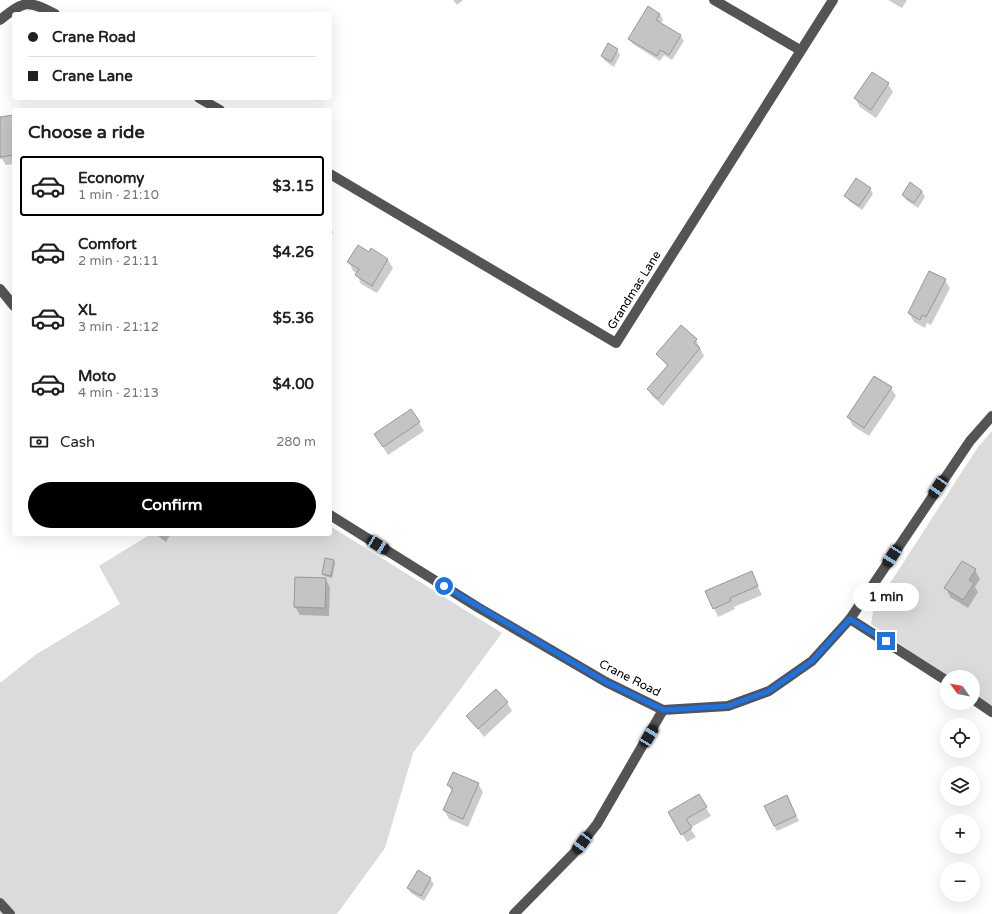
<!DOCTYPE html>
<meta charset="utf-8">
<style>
:root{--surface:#fff;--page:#f6f6f6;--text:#202124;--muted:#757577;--line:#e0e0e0;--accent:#000}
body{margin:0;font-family:"Varela Round",sans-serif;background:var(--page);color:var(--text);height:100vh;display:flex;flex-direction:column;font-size:15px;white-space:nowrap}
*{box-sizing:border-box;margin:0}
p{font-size:13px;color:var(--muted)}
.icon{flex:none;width:22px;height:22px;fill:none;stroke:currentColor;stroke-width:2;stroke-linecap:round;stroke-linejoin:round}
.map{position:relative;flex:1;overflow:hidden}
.panel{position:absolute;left:12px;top:108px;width:320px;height:428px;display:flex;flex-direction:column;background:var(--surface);border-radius:4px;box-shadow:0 4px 16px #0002}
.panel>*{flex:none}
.guide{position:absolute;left:12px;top:12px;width:320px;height:88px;border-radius:4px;box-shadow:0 4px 16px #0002;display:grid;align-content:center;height:88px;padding:0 16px;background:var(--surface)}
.needle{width:26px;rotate:303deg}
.buttons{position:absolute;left:940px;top:670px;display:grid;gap:8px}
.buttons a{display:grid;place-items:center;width:40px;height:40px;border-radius:50%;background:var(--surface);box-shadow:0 4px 16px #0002;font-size:20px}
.end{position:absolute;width:18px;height:18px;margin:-9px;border:5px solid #1a73e8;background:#fff;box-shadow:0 0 0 2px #fff}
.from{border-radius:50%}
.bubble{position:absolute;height:28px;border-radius:14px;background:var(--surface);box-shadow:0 4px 16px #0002;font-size:13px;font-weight:700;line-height:28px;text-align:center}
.car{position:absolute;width:12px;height:24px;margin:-12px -6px;border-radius:5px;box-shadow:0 0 3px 1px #0007;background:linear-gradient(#222 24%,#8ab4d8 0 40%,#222 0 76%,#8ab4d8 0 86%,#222 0)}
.guide b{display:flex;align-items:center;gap:14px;height:38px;font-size:15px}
.guide b+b{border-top:1px solid var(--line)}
.guide i{width:10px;height:10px;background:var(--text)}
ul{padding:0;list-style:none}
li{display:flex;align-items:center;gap:12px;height:60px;margin:0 8px 6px;padding:0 8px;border:2px solid transparent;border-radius:4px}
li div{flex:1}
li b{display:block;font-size:15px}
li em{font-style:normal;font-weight:700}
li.current{border-color:var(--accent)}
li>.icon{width:36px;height:36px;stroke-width:1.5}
h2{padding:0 16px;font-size:18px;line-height:48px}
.pay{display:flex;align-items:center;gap:10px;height:44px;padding:0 16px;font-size:15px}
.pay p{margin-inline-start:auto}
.primary-button{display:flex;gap:8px;margin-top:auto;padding:8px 16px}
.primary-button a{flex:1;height:46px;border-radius:24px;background:var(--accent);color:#fff;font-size:16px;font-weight:700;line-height:46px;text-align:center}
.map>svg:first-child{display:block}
.green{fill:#dbdbdb}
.shadow{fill:#0003}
.building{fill:#c4c4c4;stroke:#989898}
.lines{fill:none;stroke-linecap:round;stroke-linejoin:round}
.minor{stroke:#545454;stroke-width:10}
.route{stroke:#1a73e8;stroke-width:5}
.labels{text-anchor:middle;stroke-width:3;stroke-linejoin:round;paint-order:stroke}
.street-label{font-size:12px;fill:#000;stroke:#fff}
</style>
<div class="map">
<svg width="992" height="914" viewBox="0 0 992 914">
<rect width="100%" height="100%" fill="#fff"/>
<g class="green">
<path d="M 992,431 L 992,708 L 973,695 L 973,677 L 947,677 L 871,624 L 874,608 L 978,447 Z"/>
<path d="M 330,526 L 502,633 L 413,753 L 385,848 L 337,914 L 0,914 L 0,683 L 35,655 L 120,604 L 99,566 L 151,534 L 330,534 Z"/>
</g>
<g class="shadow">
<path d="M 453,0 L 463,0 L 457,5 Z"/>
<path d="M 888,0 L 907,0 L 902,8 Z"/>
<path d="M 660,14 L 663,20 L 660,24 L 680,35 L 684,41 L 672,60 L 664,55 L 660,61 L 633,44 L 629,39 Z"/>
<path d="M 617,50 L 620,55 L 614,67 L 605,61 L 602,56 Z"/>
<path d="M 888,84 L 893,92 L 876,118 L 860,107 L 855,98 Z"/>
<path d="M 12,116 L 14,119 L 14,164 L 6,165 L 2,159 L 0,159 L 0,119 Z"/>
<path d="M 870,188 L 873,194 L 862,210 L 849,201 L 846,196 Z"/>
<path d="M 922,191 L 925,197 L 918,208 L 906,200 L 903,195 Z"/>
<path d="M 330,227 L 333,232 L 330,238 Z"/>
<path d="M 371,250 L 388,260 L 393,268 L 377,293 L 361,284 L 357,275 L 358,274 L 353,271 L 349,262 L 369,253 Z"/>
<path d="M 945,280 L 950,288 L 931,325 L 927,323 L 925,328 L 914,322 L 909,313 Z"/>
<path d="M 696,340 L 704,356 L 663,406 L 652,396 L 648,389 L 668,367 L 657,354 Z"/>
<path d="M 891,388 L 896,396 L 869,436 L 853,426 L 848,417 Z"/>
<path d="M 411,410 L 424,431 L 388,455 L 380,442 Z"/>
<path d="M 155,534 L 171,534 L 166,542 Z"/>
<path d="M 334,561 L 335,563 L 332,578 L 324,576 L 323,574 Z"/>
<path d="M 975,570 L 980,579 L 975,587 L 978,592 L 968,608 L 950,597 L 946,588 Z"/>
<path d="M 751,572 L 762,595 L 734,607 L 735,609 L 718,617 L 714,608 Z"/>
<path d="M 325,578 L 330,587 L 329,616 L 300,615 L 295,607 Z"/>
<path d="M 507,703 L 512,711 L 484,737 L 468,716 Z"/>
<path d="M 478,784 L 483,792 L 468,827 L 449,819 L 444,810 L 452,792 L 448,785 Z"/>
<path d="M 698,795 L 711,816 L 690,828 L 696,837 L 687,842 L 669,812 Z"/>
<path d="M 790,802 L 799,821 L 777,831 L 774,826 Z"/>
<path d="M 430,879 L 434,884 L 424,901 L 411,893 L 408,888 Z"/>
</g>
<g class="building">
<path d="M 648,6 L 660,14 L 656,20 L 681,35 L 669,55 L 660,50 L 657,56 L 628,39 Z"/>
<path d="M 608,43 L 618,49 L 611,62 L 601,56 Z"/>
<path d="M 872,72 L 889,83 L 871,110 L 854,98 Z"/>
<path d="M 13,115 L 14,155 L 0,157 L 0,117 Z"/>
<path d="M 856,178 L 871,188 L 859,206 L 844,196 Z"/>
<path d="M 910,182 L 922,191 L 914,203 L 902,195 Z"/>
<path d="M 358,245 L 369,252 L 371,248 L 388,259 L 372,286 L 355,275 L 359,269 L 347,262 Z"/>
<path d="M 929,271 L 946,279 L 926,317 L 922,315 L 920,320 L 908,313 Z"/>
<path d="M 681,325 L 697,339 L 694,343 L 700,348 L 658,399 L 647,389 L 668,365 L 656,354 Z"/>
<path d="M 874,376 L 892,387 L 864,428 L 847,417 Z"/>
<path d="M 411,409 L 420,422 L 383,447 L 374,434 Z"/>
<path d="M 325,558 L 334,560 L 331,576 L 322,574 Z"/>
<path d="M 962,561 L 976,569 L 969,580 L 974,583 L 963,600 L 944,588 Z"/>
<path d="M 752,571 L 758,586 L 730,598 L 731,601 L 713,609 L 705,591 Z"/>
<path d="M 295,577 L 326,578 L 325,608 L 294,607 Z"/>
<path d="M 496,689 L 508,702 L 478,729 L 466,716 Z"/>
<path d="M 453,772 L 479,783 L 463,819 L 443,810 L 453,788 L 447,785 Z"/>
<path d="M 699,794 L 707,807 L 686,819 L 692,828 L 681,835 L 668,812 Z"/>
<path d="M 787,795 L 796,816 L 774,826 L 764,806 Z"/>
<path d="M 418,870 L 431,878 L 421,896 L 407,888 Z"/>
</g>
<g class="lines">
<g class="minor">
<path d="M 714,0 L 800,50"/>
<path d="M 0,20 C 24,0 28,0 55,14"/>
<path d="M 199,98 L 220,110"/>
<path d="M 330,174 L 616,343 L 833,0"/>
<path d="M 0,289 L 14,306"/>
<path d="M 330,515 L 479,608 L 606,682 L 663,710 L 728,706 L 769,691 L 812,661 L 850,619 L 970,441 L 992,416"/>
<path d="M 850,619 L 947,681"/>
<path d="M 973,699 L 992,712"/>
<path d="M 0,903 L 10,914"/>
<path d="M 514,914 L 574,853 L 597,824 L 663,710"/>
</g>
</g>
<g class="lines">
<path class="route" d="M 444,586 L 606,682 L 664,710 L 728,706 L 769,691 L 812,661 L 850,619 L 886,641"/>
</g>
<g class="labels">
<g class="street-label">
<text transform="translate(634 290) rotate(-58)" y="4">Grandmas Lane</text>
<text transform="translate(630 678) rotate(27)" y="4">Crane Road</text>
</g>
</g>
</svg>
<div class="buttons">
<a><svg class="needle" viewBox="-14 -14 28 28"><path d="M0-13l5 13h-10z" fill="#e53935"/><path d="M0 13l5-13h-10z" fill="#757577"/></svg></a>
<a><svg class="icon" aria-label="locate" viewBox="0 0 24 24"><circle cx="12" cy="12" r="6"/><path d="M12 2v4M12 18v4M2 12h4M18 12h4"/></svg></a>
<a><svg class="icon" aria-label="layers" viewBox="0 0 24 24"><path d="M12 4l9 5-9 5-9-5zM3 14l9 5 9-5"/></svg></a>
<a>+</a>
<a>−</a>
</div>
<i class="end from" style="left:444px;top:586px"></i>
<i class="end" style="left:886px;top:641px"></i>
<div class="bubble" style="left:853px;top:583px;width:66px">1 min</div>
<i class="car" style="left:938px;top:487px;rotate:214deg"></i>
<i class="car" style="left:378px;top:545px;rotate:122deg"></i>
<i class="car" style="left:892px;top:556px;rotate:213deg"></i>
<i class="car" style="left:649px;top:736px;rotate:31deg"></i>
<i class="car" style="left:582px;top:843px;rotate:217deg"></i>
<div class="guide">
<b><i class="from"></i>Crane Road</b>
<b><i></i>Crane Lane</b>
</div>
<section class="panel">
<h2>Choose a ride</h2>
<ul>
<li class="current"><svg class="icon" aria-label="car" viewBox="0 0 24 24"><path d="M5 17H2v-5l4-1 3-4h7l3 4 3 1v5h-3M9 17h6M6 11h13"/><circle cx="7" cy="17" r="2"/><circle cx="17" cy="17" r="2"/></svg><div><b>Economy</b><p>1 min · 21:10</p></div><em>$3.15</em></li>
<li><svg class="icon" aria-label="car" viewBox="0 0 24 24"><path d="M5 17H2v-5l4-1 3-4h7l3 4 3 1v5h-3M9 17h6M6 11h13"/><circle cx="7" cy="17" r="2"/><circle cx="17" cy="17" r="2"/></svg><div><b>Comfort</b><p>2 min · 21:11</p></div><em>$4.26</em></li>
<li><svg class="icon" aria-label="car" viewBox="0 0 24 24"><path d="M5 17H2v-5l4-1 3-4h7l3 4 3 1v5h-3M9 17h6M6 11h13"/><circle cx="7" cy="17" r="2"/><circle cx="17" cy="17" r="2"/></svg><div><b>XL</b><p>3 min · 21:12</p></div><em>$5.36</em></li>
<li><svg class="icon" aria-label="car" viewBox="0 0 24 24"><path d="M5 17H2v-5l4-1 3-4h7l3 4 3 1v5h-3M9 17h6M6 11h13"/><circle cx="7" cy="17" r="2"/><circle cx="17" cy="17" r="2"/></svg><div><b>Moto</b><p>4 min · 21:13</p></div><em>$4.00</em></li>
</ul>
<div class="pay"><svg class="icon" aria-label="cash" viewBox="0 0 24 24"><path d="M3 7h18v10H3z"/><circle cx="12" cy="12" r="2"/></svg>Cash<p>280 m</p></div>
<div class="primary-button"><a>Confirm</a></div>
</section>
</div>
